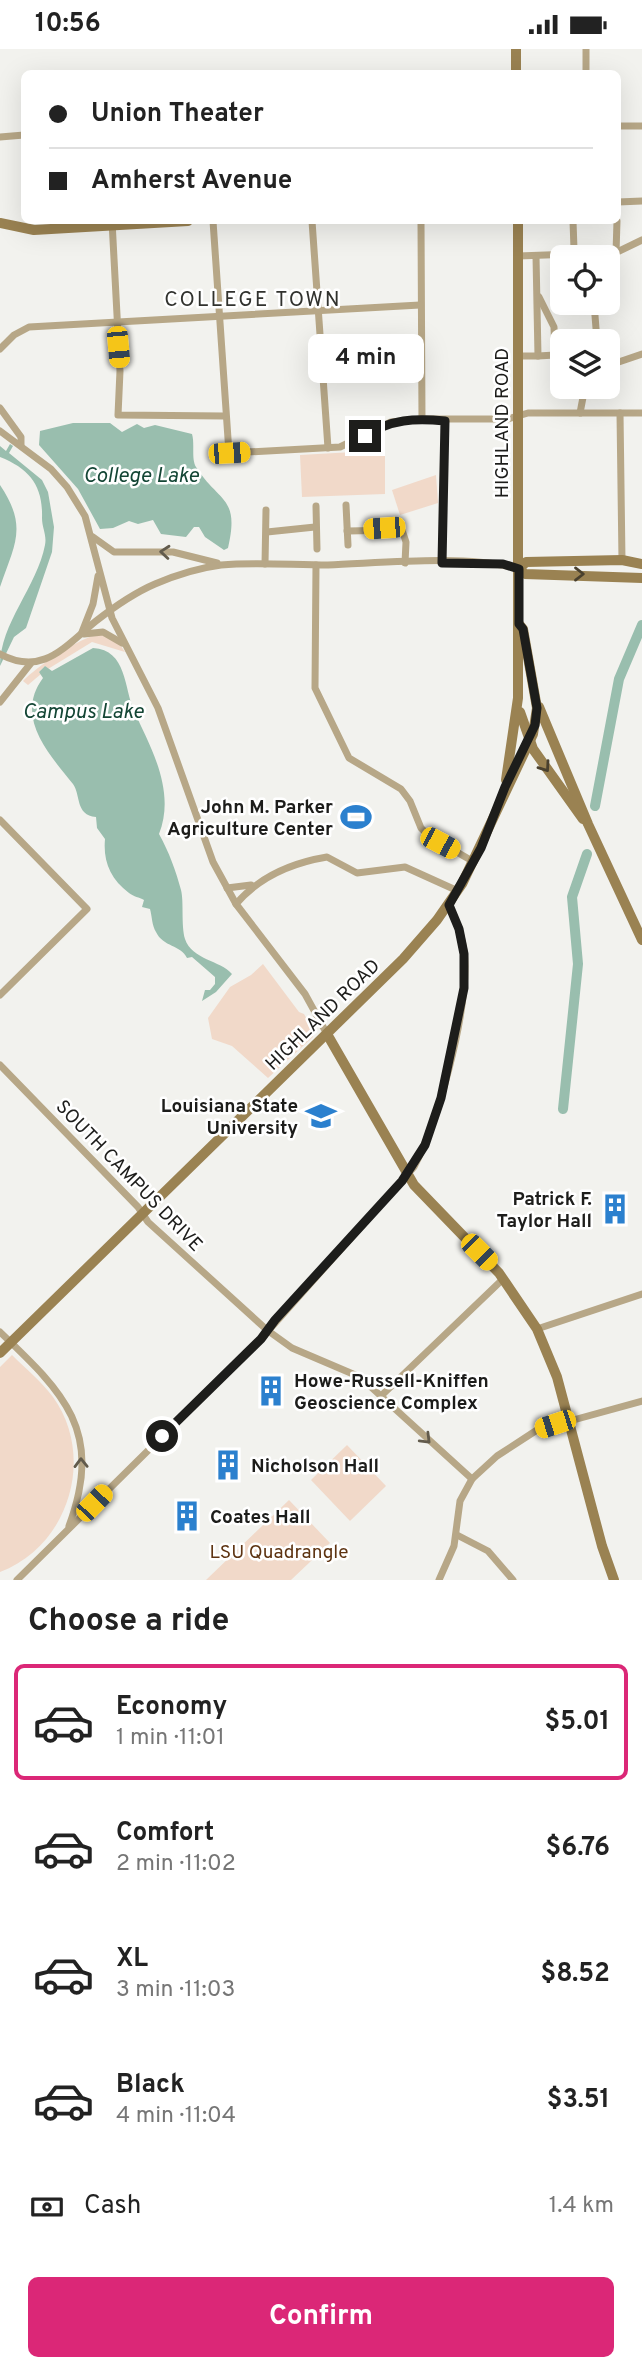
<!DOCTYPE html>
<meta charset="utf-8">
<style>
:root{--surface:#fff;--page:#f6f6f6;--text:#222;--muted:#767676;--line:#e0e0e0;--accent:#db2777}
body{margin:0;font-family:Overpass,sans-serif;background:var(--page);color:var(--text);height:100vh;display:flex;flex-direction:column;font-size:26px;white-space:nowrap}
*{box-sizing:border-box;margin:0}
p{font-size:23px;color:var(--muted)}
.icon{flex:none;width:38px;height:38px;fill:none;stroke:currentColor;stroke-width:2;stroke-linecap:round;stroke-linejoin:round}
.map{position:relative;height:1531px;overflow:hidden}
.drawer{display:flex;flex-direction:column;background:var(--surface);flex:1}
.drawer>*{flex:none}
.top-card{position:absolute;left:21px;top:21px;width:600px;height:154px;border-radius:10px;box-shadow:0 7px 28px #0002;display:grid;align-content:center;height:154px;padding:0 28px;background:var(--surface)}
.controls{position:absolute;left:550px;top:196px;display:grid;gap:14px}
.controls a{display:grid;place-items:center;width:70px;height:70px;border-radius:10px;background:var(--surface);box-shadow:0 7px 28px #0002;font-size:35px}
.end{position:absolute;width:32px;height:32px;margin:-16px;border:9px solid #1d1d1b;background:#fff;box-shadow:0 0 0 4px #fff}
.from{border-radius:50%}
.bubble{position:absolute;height:49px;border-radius:10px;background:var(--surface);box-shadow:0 7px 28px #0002;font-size:23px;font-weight:700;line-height:49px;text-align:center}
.car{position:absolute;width:21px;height:42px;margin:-21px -10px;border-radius:9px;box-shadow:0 0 5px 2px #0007;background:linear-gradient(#f5c518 24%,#345 0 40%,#f5c518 0 76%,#345 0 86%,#f5c518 0)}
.top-card b{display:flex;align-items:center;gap:24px;height:66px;font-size:26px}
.top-card b+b{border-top:2px solid var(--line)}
.top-card i{width:18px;height:18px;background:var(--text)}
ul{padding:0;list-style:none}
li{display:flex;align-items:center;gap:21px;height:116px;margin:0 14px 10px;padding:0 14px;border:4px solid transparent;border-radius:10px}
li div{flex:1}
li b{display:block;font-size:26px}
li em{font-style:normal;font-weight:700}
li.current{border-color:var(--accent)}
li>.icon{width:63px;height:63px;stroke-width:1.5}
h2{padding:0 28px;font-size:32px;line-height:84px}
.pay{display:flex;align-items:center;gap:18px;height:77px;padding:0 28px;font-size:26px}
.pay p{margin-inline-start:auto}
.button{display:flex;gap:14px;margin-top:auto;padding:14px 28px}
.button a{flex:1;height:80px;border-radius:10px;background:var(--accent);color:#fff;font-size:28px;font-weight:700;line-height:80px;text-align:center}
.status{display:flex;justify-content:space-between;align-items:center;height:49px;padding:0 35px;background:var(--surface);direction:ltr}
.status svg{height:19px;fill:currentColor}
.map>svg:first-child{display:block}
.green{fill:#f1d9c9}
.water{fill:#99beae}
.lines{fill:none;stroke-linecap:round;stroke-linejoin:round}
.river{stroke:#99beae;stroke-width:10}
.street{stroke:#b7a787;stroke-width:7}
.secondary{stroke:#9a8252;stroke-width:10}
.oneway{stroke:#625b4c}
.oneway2{stroke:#49402e}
.route{stroke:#1d1d1b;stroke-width:9}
.labels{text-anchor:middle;stroke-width:5;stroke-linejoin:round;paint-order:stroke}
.street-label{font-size:19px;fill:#1d1d1b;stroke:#fff}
.poi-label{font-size:19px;font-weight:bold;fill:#1d1d1b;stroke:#fff;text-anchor:end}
.park-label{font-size:19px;fill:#5e3412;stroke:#fff}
.neighbourhood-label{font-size:21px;letter-spacing:2px;fill:#31322e;stroke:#fff}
.water-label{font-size:21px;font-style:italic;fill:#144635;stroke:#fff}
</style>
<div class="status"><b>10:56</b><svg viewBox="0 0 49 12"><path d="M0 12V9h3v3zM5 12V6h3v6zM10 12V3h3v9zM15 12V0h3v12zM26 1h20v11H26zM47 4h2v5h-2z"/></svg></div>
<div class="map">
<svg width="642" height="1531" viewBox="0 0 642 1531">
<rect width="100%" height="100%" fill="#f2f2ee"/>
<g class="green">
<path d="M 385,382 L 385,445 L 302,448 L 300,406 L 353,403 Z"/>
<path d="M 436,426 L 438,454 L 400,466 L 392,441 Z"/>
<path d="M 100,585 L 119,594 L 125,603 L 92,593 L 48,620 L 45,617 L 39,623 L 41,625 L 28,636 L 23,632 C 36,618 82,587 100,585 Z"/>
<path d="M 263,915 L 299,963 L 304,965 L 312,979 L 313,988 L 268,1029 L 232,997 L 212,990 L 208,969 L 230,938 L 251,926 Z"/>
<path d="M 12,1306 C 25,1319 42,1333 53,1348 C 96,1408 69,1497 0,1523 L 0,1318 Z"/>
<path d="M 347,1396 L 386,1437 L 350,1472 L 311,1431 Z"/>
<path d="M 289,1451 L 330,1494 L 291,1531 L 206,1531 Z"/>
</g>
<g class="water">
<path d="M 73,374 L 110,374 L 122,383 L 137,375 L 144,379 L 155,376 L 192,385 C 195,395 191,410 196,418 C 219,454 240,447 228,499 L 224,501 L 205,488 L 199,478 L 194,478 L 186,488 L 161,485 L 153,471 L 138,475 L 129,472 L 113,479 L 100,480 L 78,440 L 39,396 L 40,382 Z"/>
<path d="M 10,395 L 13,397 L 9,404 L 42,431 L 48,443 L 54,478 L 52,503 L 26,579 L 14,588 L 0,617 C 0,574 37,538 45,496 C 47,486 42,479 42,469 C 43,437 30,420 0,408 L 0,397 L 6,402 Z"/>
<path d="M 0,436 C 28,478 15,494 0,538 Z"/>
<path d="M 93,599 C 127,601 124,639 134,662 C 151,699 176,742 159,785 C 169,803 176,822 181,841 C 184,852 181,876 185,890 C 192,911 220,911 232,925 L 216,943 L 202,952 L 205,941 L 210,941 L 215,935 L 215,928 L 192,908 L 187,909 C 181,896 163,898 156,883 C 152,877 152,867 150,860 L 142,858 L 144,851 C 139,848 134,848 129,844 C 110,830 103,812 105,790 L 97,779 L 96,768 C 75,766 81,746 73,735 C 49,705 14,668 43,629 L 39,623 L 45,617 L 52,622 Z"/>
</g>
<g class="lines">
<g class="river">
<path d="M 595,757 L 619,630 L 642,576"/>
<path d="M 563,1060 L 578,915 L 572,848 L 587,805"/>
</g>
<g class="street">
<path d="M 586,24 L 586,0"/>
<path d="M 618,77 L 642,77"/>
<path d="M 0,88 L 24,86"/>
<path d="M 618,153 L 642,152"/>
<path d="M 112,172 L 120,322 L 118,366 L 224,367"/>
<path d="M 213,172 L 229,404 L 340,398 L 391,373 L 422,370 L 508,370 L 528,364 L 642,364"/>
<path d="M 312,172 L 328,399"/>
<path d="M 421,172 L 422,370"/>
<path d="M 573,172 L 574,200"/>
<path d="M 616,204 L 617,172"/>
<path d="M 518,207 L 573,205 L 574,208"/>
<path d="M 607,208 L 642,191"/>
<path d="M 594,254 L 597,292"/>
<path d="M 0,300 L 14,286 L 29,278 L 420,256"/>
<path d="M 519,307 L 538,307 L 536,207"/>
<path d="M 538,307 L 555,306 L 554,278 L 539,248"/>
<path d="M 607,317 L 642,305"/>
<path d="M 0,359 L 21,388 L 21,396"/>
<path d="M 580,364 L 585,338"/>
<path d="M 620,364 L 622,511"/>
<path d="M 0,382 L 51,420 L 67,438 L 85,467 L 112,569 L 158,659 L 213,813 L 236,855 L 305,945 L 327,985"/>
<path d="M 346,456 L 348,496"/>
<path d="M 316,457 L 317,500"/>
<path d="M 347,482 L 402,481 L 406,493 L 405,514"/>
<path d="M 267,483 L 315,478"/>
<path d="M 93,488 L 114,503 L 173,503 L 217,514"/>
<path d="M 442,514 L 445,372"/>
<path d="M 265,515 L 266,461"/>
<path d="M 316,516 L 315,639 L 349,709 L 401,740 L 410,752 L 421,779 L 429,787 L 474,813"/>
<path d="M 82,583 L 93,555 L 98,527"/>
<path d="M 84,585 L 103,583 L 122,594"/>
<path d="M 0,605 C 43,628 65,597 96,572 C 114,558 134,544 155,535 C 176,526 198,519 221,516 C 256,513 292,516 328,516 C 383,514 467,505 519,520"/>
<path d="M 0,653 L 31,614"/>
<path d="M 0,771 L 87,860 L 0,946"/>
<path d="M 227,839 L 251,836"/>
<path d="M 236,855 C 259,828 291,814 327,808 L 357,824 L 405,818 L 458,842"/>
<path d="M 0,1016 L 138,1158 L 148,1173 L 267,1281 L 292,1299 L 360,1328 L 472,1430"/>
<path d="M 537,1280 L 642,1245"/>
<path d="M 0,1283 C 64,1344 104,1382 69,1477"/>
<path d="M 382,1346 L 503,1230"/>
<path d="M 457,1486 L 488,1502 L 513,1531"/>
<path d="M 17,1531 L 261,1290 L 414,1118 C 439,1070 465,972 465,917 C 465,897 459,874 448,856"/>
<path d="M 439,1531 L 454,1497 L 460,1452 L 472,1430 L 497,1407 L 537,1381 L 642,1352"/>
</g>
<g class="secondary">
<path d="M 516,0 L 516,24"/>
<path d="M 0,174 L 34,181 L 188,172"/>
<path d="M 519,520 L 526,513 L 622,511 L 642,515"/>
<path d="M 519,520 L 525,525 L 642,529"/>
<path d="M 539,658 L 588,775 L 642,891"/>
<path d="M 520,663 L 533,700 L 583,770"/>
<path d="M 506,731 L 518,649 L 518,172"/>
<path d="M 327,985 L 414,1136 L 499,1224 L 537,1280 L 557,1328 L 602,1497 L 614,1531"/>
<path d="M 0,1304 L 403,910 L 437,871 L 462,835 L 533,685 L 537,659 L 523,580 L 519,575"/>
</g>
</g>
<defs><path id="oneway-chevron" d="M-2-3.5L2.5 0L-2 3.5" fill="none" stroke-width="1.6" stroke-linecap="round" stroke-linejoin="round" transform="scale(1.75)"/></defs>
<g class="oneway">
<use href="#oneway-chevron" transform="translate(165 503) rotate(-175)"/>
<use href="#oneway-chevron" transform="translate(426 1390) rotate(45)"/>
<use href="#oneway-chevron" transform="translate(81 1414) rotate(-91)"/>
</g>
<g class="oneway2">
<use href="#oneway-chevron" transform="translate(579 525)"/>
<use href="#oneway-chevron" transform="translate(545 718) rotate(55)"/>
</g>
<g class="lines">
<path class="route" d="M 162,1387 L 261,1290 L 275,1271 L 402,1132 L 425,1096 L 441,1049 L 464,939 L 464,905 L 459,880 L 449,856 L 481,799 L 505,738 L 535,676 L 537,659 L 523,580 L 519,575 L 519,520 L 503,515 L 442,514 L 445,372 C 415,369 391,370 365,387"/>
</g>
<defs>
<g id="stadium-bare" transform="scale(2.415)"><path d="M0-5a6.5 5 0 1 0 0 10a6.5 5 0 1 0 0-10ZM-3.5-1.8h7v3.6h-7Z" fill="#2b80ce" stroke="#fff" stroke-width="2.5" paint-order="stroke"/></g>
<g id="university-bare" transform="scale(2.415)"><path d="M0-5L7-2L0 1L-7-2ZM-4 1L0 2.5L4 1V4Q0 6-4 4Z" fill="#2b80ce" stroke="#fff" stroke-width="2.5" paint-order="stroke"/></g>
<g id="building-bare" transform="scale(2.415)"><path d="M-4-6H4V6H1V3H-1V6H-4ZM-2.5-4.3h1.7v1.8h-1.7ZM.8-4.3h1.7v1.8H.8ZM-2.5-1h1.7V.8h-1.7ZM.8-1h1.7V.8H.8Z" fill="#2b80ce" stroke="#fff" stroke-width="2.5" paint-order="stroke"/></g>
</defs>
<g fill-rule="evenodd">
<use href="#stadium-bare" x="356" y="768"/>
<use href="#university-bare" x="321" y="1067"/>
<use href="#building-bare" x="615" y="1160"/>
<use href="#building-bare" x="271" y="1342"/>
<use href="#building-bare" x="228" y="1416"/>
<use href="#building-bare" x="187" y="1467"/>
</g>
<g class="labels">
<g class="street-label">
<text transform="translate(501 374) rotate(-90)" y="7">HIGHLAND ROAD</text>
<text transform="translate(322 965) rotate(-44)" y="7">HIGHLAND ROAD</text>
<text transform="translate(130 1126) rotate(46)" y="7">SOUTH CAMPUS DRIVE</text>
</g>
<g class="poi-label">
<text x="333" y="764">John M. Parker<tspan x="333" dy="22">Agriculture Center</tspan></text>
<text x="298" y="1063">Louisiana State<tspan x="298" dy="22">University</tspan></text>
<text x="592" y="1156">Patrick F.<tspan x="592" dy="22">Taylor Hall</tspan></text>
<text x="294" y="1338" text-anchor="start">Howe-Russell-Kniffen<tspan x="294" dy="22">Geoscience Complex</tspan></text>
<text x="251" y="1423" text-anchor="start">Nicholson Hall</text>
<text x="210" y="1474" text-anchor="start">Coates Hall</text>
</g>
<g class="park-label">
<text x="279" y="1509">LSU Quadrangle</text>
</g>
<g class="neighbourhood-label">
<text x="253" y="257">COLLEGE TOWN</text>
</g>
<g class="water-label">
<text x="141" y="433">College Lake</text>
<text x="83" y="669">Campus Lake</text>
</g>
</g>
</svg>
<div class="controls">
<a><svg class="icon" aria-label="locate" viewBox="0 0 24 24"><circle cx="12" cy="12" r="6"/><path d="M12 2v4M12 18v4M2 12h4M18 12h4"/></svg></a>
<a><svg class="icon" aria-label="layers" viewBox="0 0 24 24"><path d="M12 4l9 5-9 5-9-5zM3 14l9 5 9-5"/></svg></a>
</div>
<i class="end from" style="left:162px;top:1387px"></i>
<i class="end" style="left:365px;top:387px"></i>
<div class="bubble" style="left:308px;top:285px;width:116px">4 min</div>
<i class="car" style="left:118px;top:298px;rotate:175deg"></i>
<i class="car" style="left:229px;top:404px;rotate:87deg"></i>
<i class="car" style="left:384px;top:479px;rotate:266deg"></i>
<i class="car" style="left:440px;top:794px;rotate:118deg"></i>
<i class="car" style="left:479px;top:1203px;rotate:135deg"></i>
<i class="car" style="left:555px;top:1375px;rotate:252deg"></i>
<i class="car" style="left:94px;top:1454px;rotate:44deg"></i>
<div class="top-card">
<b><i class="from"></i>Union Theater</b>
<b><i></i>Amherst Avenue</b>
</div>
</div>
<section class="drawer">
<h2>Choose a ride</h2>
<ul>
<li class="current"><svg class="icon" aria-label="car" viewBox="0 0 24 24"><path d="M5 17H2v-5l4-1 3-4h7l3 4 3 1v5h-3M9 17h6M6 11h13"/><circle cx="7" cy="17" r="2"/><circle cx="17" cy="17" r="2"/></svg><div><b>Economy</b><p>1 min · 11:01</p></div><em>$5.01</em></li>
<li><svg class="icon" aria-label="car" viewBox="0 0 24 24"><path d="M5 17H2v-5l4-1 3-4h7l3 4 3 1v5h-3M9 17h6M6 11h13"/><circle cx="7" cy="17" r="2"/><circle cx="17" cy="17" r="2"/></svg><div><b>Comfort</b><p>2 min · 11:02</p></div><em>$6.76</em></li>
<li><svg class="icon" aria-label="car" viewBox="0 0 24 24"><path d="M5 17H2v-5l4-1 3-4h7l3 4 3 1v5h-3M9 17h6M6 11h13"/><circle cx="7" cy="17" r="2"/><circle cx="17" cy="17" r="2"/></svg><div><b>XL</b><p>3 min · 11:03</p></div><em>$8.52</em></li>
<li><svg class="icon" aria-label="car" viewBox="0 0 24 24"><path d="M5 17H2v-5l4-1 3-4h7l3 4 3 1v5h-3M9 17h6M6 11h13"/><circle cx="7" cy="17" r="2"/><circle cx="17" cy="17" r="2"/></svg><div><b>Black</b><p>4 min · 11:04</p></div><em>$3.51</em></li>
</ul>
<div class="pay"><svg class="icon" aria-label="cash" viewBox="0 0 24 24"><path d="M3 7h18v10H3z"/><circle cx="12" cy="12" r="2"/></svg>Cash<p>1.4 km</p></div>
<div class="button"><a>Confirm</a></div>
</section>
